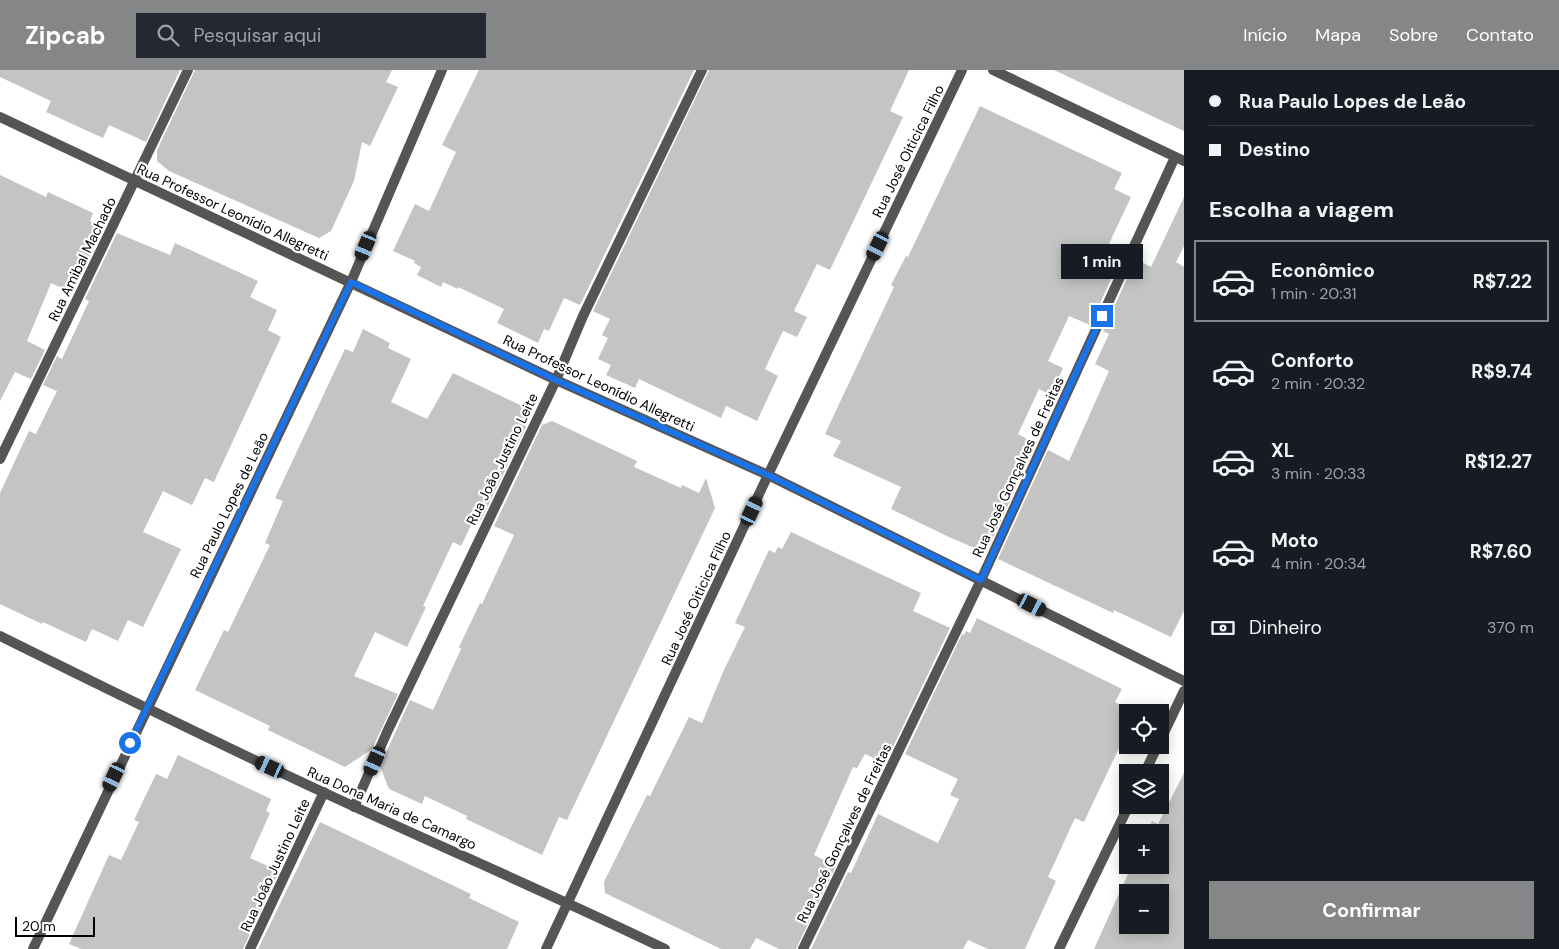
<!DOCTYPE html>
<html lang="pt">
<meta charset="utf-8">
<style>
:root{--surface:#171b24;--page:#242831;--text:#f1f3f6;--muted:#9ea1a6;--line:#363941;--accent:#858687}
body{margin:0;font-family:"DM Sans",sans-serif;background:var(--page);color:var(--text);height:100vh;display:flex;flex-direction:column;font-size:19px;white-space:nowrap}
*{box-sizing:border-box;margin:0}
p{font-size:16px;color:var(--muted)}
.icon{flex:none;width:28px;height:28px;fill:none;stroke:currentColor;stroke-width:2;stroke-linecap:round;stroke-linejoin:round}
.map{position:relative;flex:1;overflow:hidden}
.sheet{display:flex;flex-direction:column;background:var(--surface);width:375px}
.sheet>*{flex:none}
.guide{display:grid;align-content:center;height:110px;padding:0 25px;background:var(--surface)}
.tools{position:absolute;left:1119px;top:634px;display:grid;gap:10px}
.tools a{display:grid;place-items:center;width:50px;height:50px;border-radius:0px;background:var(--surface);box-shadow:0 2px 12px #0003;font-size:25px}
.scale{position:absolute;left:15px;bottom:12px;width:80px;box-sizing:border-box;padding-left:5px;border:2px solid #000;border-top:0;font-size:14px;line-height:18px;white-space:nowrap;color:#000;-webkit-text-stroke:4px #fff;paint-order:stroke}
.end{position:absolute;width:22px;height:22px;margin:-11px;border:6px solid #1a73e8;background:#fff;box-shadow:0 0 0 2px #fff}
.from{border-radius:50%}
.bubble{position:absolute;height:35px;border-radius:0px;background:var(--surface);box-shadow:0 2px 12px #0003;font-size:16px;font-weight:700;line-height:35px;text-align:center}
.car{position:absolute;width:15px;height:30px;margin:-15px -8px;border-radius:6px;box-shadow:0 0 4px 1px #0007;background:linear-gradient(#222 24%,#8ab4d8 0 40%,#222 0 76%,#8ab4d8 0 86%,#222 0)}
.guide b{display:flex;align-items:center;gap:18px;height:48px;font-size:19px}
.guide b+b{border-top:1px solid var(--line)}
.guide i{width:12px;height:12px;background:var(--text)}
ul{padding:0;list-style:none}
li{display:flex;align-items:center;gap:15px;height:82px;margin:0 10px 8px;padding:0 15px;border:2px solid transparent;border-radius:0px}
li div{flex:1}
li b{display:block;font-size:19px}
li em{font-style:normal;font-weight:700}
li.on{border-color:var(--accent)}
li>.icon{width:45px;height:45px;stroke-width:1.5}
h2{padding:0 25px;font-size:22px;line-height:60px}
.pay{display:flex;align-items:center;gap:12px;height:55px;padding:0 25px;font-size:19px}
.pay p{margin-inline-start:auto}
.button{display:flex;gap:10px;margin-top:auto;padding:10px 25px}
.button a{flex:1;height:58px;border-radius:0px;background:var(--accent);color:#fff;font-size:20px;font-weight:700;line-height:58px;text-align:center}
header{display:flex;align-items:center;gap:30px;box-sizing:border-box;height:70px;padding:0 25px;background:var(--accent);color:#fff}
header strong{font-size:24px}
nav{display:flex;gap:28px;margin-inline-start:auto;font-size:18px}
.search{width:350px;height:45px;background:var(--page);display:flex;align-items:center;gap:12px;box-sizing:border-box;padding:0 18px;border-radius:0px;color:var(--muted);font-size:19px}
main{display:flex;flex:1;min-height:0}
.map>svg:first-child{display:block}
.building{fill:#c4c4c4;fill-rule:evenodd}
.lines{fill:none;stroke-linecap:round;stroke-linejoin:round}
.service{stroke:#555;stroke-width:10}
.minor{stroke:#555;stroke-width:10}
.route{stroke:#1a73e8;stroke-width:6}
.labels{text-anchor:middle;stroke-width:4.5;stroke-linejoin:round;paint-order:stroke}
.street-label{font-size:14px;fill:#000;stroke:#fff}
</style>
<header>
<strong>Zipcab</strong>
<div class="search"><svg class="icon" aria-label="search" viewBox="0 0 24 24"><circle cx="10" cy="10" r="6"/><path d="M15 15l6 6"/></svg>Pesquisar aqui</div>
<nav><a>Início</a><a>Mapa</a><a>Sobre</a><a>Contato</a></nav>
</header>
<main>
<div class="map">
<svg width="1184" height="879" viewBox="0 0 1184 879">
<rect width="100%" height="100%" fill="#fff"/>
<g class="building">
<path d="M 0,0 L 180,0 L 146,72 L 109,55 L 103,68 L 46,42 L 51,31 L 0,7 Z"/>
<path d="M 195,0 L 392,0 L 386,12 L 398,17 L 370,76 L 362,72 L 354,111 L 331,161 L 319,168 L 169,101 L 157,91 L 157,80 Z"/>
<path d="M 479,0 L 694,0 L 580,235 L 564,228 L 549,261 L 544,259 L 538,273 L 497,253 L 504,239 L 458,217 L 458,219 L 443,212 L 441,217 L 417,205 L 421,197 L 414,193 L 415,191 L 393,181 L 415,134 L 429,141 L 456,82 L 442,75 Z"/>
<path d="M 709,0 L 909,0 L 890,41 L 903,47 L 830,200 L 817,194 L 794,241 L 807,247 L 797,267 L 783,261 L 765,299 L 778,306 L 757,351 L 726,336 L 721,348 L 639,309 L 635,318 L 606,305 L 611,295 L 598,289 L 608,268 L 602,265 L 610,249 L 593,241 Z"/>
<path d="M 1054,0 L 1184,0 L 1184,61 L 1109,26 Z"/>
<path d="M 980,36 L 1122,103 L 1114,119 L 1131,127 L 1108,176 L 1123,183 L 1090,255 L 1069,246 L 1048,291 L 1063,298 L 1051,325 L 1039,319 L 1018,364 L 1036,374 L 986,483 L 949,467 L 891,439 L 901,417 L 833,386 L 841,371 L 825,364 L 894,217 L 891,215 L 906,186 L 908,187 Z"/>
<path d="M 0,105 L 46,127 L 48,122 L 93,143 L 90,151 L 104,157 L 73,223 L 51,213 L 27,271 L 45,280 L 31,309 L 15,302 L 0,331 Z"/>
<path d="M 1184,127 L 1184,176 L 1176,192 L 1184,197 L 1184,541 L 1171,567 L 1114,540 L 1113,543 L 998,489 L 1048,380 L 1069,391 L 1109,301 L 1095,294 L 1109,264 L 1103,261 L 1136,189 L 1151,197 Z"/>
<path d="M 117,163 L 170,185 L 175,173 L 258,211 L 250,227 L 277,240 L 268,260 L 281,267 L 214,412 L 205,408 L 192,435 L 163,421 L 143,462 L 181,479 L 143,557 L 128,550 L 118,571 L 92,559 L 86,572 L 43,552 L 42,554 L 0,534 L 0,423 L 29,361 L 36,364 L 57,321 L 43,315 L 57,286 L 62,289 L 89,231 L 85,229 Z"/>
<path d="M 363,259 L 390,273 L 388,278 L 411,289 L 391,332 L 427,349 L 453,303 L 522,336 L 526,357 L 481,450 L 475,447 L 461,476 L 453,472 L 423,536 L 426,537 L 407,577 L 375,562 L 354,606 L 398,624 L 372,679 L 345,697 L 268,660 L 270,656 L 195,620 L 224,560 L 228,562 L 270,475 L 265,473 L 283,431 L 275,428 L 345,279 L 353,282 Z"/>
<path d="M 552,351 L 637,391 L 634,397 L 681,418 L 682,415 L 699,423 L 706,408 L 715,438 L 567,750 L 559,747 L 542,785 L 466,749 L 467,746 L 425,726 L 422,734 L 389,719 L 380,696 L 410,630 L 433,640 L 461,579 L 459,577 L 480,533 L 482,534 L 514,465 L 494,456 L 542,355 Z"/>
<path d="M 791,462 L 921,523 L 913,541 L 950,558 L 892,679 L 884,675 L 876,689 L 865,684 L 857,698 L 853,697 L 814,785 L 836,796 L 796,879 L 779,879 L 756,868 L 750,879 L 721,879 L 605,823 L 604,812 L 647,725 L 650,726 L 689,647 L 702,653 L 723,602 L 745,557 L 735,553 L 769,480 L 775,483 L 778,477 L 782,479 Z"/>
<path d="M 977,548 L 1122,619 L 1115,632 L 1135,642 L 1128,642 L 1128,659 L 1084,752 L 1075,748 L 1048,807 L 1056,811 L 1025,879 L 988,879 L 968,870 L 963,879 L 811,879 L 848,802 L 851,803 L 878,744 L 938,773 L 959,729 L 950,725 L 958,709 L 905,684 L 962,564 L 964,565 L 966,561 L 970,563 Z"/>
<path d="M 178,685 L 271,729 L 266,741 L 270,743 L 250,788 L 279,801 L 243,879 L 81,879 L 69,874 L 109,785 L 121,790 L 139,752 L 134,750 L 156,704 L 167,709 Z"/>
<path d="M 1184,703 L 1184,879 L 1094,879 L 1132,795 L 1160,795 L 1160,762 L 1147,762 L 1152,751 L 1158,754 ZM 1128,822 L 1160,822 L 1160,855 L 1128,855 Z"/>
<path d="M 320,752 L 471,824 L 469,828 L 519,852 L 507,879 L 258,879 Z"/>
</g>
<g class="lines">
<path class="service" d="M 250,879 L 324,722"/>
<g class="minor">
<path d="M 993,0 L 1184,91"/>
<path d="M 0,47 L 556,310 L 768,405 L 1184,611"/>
<path d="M 0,389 L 188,0"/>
<path d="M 0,566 C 117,624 235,682 353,736 C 457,784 562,829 665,879"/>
<path d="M 1160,671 L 1184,621"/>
<path d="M 1145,702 L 1158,675"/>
<path d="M 354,737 L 388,660 L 556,310 L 583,246 L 702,0"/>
<path d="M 33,879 L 351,212 L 442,0"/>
<path d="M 546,879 L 768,405 L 962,0"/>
<path d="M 803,879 L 981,510 L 1175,87"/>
<path d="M 1059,879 L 1129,735"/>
</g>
</g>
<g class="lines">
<path class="route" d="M 130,673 L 351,212 L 556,310 L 768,405 L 981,510 L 1102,246"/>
</g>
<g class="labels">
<g class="street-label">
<text transform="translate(908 81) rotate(-64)" y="5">Rua José Oiticica Filho</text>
<text transform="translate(233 142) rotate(25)" y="5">Rua Professor Leonídio Allegretti</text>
<text transform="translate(82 189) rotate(-64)" y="5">Rua Amibal Machado</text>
<text transform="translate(599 313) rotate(25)" y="5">Rua Professor Leonídio Allegretti</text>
<text transform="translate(502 389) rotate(-64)" y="5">Rua João Justino Leite</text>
<text transform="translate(1018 397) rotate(-65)" y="5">Rua José Gonçalves de Freitas</text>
<text transform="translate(229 435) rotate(-64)" y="5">Rua Paulo Lopes de Leão</text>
<text transform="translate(696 528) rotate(-65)" y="5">Rua José Oiticica Filho</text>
<text transform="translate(392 738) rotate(24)" y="5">Rua Dona Maria de Camargo</text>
<text transform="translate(844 763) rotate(-64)" y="5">Rua José Gonçalves de Freitas</text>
<text transform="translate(275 795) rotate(-65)" y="5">Rua João Justino Leite</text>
</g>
</g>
</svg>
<div class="tools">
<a><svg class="icon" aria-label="locate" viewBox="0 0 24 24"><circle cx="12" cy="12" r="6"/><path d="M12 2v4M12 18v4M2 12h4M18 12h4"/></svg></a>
<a><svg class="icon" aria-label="layers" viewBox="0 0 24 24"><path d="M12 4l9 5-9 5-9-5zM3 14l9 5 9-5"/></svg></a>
<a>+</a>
<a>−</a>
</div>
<div class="scale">20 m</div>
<i class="end from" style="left:130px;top:673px"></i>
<i class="end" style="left:1102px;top:246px"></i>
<div class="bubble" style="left:1061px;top:174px;width:82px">1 min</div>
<i class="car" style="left:366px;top:176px;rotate:203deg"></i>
<i class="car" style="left:878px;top:176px;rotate:206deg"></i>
<i class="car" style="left:752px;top:441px;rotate:25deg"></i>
<i class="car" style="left:1032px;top:535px;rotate:117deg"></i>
<i class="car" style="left:375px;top:691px;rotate:204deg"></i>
<i class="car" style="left:270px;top:697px;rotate:295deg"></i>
<i class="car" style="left:114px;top:707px;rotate:205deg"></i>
</div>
<section class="sheet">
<div class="guide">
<b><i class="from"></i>Rua Paulo Lopes de Leão</b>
<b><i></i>Destino</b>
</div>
<h2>Escolha a viagem</h2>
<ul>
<li class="on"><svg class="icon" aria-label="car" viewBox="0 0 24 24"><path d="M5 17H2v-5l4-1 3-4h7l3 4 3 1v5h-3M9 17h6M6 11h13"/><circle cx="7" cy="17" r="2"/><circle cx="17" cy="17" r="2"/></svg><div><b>Econômico</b><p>1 min · 20:31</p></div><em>R$7.22</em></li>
<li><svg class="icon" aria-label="car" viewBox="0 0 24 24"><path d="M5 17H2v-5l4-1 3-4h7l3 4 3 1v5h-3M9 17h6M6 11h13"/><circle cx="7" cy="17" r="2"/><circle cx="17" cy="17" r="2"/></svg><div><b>Conforto</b><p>2 min · 20:32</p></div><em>R$9.74</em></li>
<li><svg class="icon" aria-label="car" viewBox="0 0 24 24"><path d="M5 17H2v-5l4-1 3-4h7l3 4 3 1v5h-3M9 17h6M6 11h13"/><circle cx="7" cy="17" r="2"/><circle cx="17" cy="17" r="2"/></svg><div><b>XL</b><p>3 min · 20:33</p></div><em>R$12.27</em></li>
<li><svg class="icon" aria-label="car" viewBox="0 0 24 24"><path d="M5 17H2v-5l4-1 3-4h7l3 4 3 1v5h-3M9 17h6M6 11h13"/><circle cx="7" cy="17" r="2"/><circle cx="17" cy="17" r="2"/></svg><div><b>Moto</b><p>4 min · 20:34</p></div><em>R$7.60</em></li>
</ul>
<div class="pay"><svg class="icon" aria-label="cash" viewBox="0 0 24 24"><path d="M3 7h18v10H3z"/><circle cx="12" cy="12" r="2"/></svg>Dinheiro<p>370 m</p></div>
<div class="button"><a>Confirmar</a></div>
</section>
</main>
